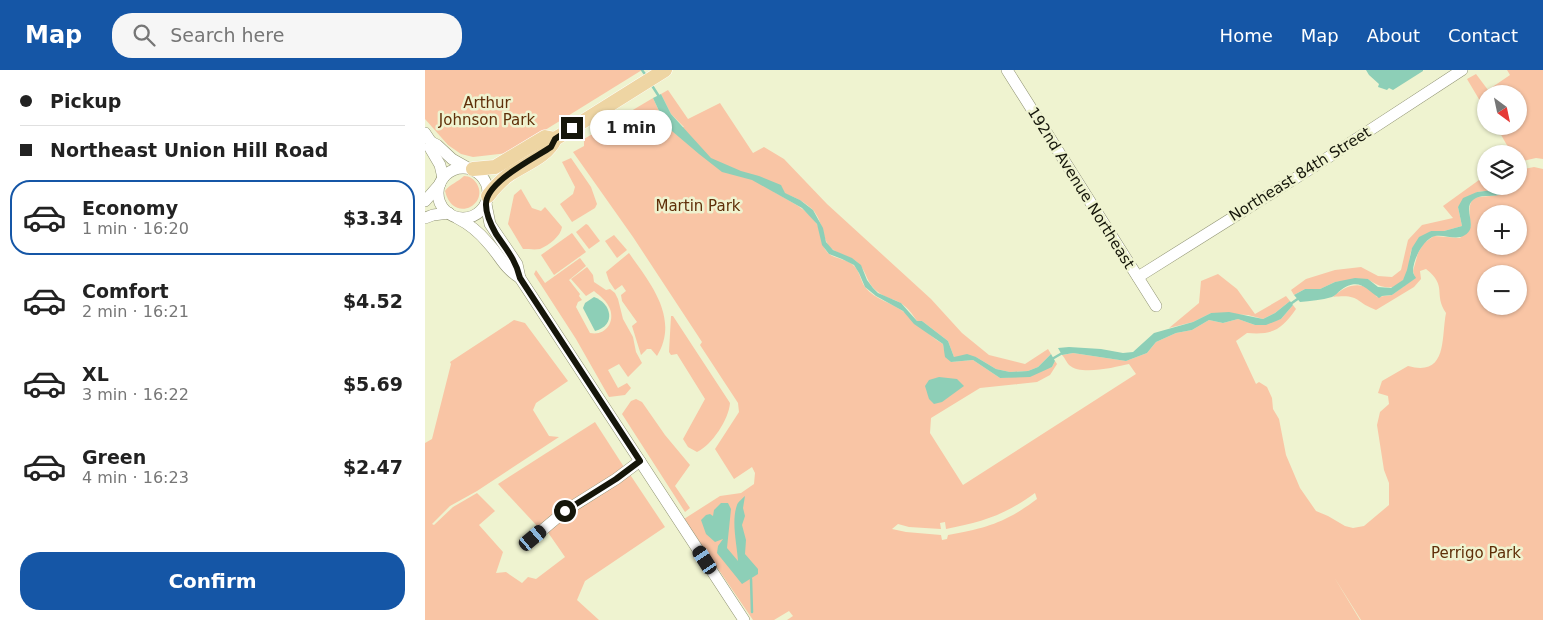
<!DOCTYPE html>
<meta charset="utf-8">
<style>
:root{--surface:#fff;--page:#f6f6f6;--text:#222;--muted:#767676;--line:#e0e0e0;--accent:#1556a6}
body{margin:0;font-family:"DejaVu Sans",sans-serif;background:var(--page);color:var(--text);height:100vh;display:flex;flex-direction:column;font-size:19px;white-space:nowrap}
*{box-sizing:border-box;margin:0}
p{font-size:16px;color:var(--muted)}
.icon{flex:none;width:28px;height:28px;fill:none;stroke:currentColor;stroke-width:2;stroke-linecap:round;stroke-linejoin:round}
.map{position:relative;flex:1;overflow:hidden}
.sheet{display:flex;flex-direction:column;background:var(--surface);width:425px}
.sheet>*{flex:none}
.top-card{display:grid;align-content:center;height:110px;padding:0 20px;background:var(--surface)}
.needle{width:32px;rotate:147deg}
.buttons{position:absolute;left:1052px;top:15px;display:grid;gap:10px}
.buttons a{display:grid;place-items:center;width:50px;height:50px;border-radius:50%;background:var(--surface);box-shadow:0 1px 4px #0004;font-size:25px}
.end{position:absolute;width:22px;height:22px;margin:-11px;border:6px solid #15160a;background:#fff;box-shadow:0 0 0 2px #fff}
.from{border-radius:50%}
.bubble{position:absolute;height:35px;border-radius:18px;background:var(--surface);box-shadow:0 1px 4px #0004;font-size:16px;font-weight:600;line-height:35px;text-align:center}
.car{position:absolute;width:15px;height:30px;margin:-15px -8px;border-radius:6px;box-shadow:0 0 4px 1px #0007;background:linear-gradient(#222 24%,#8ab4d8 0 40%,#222 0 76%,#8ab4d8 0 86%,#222 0)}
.top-card b{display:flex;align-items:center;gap:18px;height:48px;font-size:19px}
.top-card b+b{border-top:1px solid var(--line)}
.top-card i{width:12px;height:12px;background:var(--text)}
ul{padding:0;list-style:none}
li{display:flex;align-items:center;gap:15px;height:75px;margin:0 10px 8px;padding:0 10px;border:2px solid transparent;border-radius:20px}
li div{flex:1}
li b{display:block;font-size:19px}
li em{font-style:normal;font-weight:600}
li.on{border-color:var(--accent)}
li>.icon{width:45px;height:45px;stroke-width:1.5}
.primary-button{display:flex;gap:10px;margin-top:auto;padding:10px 20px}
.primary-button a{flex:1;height:58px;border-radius:20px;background:var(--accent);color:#fff;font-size:20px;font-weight:600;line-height:58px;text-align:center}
header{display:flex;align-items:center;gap:30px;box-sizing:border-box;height:70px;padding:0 25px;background:var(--accent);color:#fff}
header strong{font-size:24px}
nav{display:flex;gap:28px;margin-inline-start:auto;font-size:18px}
.search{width:350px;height:45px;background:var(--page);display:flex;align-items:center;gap:12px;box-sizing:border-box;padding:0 18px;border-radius:20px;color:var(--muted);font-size:19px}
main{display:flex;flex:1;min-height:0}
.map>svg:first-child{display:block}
.green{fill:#f9c5a5;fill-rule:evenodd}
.water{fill:#8dcfb7}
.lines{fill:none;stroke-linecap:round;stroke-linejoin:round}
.stream{stroke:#8dcfb7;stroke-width:2.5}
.minor-casing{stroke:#8f9272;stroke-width:12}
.major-casing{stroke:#fff;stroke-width:15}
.minor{stroke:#fff;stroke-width:11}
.major{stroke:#eed5a3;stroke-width:14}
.route{stroke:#15160a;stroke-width:6}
.labels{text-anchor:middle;stroke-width:5;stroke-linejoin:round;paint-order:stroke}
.park-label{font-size:15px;fill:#5f2f09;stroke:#eff3d0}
.street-label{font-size:15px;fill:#15160a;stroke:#eff3d0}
</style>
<header>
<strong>Map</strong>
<div class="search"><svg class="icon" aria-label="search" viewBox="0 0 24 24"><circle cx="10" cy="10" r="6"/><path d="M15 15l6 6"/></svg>Search here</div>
<nav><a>Home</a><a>Map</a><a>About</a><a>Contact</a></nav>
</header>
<main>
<section class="sheet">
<div class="top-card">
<b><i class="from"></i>Pickup</b>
<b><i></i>Northeast Union Hill Road</b>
</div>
<ul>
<li class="on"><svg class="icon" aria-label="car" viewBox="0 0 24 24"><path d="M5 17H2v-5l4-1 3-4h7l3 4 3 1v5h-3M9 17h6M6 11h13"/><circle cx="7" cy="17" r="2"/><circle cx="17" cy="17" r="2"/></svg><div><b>Economy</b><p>1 min · 16:20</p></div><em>$3.34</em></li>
<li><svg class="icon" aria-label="car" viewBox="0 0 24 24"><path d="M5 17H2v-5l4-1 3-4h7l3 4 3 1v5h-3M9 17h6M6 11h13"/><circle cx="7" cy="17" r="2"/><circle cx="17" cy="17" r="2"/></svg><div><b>Comfort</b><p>2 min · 16:21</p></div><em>$4.52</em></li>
<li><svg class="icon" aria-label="car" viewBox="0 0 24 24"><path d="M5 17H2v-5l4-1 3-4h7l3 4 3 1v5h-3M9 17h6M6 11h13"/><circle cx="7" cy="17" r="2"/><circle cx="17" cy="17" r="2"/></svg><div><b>XL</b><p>3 min · 16:22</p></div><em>$5.69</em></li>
<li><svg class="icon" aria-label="car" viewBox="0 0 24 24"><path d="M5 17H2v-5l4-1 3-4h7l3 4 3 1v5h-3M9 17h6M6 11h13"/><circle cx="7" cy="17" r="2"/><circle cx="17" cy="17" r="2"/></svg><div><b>Green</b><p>4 min · 16:23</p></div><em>$2.47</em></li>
</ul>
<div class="primary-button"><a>Confirm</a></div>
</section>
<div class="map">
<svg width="1118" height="550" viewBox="0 0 1118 550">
<rect width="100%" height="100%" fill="#eff3d0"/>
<g class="green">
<path d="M 0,0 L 217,0 L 83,83 L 48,87 L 36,84 L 23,75 L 0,49 Z"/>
<path d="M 1082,0 L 1118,0 L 1118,89 L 1111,88 L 1094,92 L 1094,84 L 1087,84 L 1071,56 L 1094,56 L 1094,24 L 1061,24 L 1061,41 L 1042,9 L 1051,4 L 1063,20 L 1085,5 Z"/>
<path d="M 243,20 L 263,49 L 295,33 L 328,83 L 339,77 L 359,89 L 402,134 L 506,229 L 537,263 L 564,285 L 600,294 L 623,279 L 626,284 L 613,297 L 603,301 L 585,302 L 571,299 L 551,287 L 529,287 L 523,271 L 497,251 L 492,251 C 488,245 483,238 477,234 C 470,229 460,228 453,222 C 442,215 442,202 434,194 C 427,186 416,186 407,179 C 397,172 399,151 387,139 C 376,129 363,123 349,122 C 364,131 383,139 392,154 C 397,164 395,175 403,183 C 408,188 420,189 427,194 C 435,200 435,210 440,217 C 450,230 468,233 479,242 C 494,253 501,264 518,274 L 519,280 L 526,292 L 548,290 L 575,308 L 587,307 L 627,297 L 630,291 L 632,294 L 625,305 L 612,312 L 555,318 L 506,348 L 505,363 L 538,415 L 711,304 L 704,294 C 690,297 656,306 644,295 C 642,293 640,288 637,285 L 648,283 L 701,291 L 722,283 L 731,272 L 751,263 L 767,260 L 784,250 L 798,253 L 813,249 L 830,255 L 856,249 L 868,235 L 871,239 C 856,260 848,265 822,263 L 811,271 L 831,314 L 834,312 L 842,317 L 847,328 L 848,339 L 854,349 L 861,385 L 875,418 L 891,441 L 903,446 L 920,456 L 928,458 L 939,456 L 964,435 L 964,413 L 959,400 L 952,355 L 955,342 L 964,334 L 963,326 L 953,323 L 957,311 L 983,296 C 1023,307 1016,268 1021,243 C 1008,224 1023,216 1001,199 L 995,201 L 996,209 L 989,217 L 951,240 C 929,232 936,224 908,227 C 921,214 940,209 952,227 L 967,225 L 990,208 L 988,201 L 993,183 L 999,173 L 1009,166 L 1035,168 L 1046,156 C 1039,112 1059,135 1085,120 L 1085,116 L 1094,116 L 1094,100 L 1109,97 L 1118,99 L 1118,550 L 936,550 L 909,507 L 935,550 L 362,550 L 368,546 L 364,541 L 349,550 L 328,550 L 259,449 L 295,426 L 316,423 L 329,414 L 330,403 L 327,397 L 309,409 L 290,379 L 314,342 L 313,333 L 275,275 L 277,272 L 208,167 L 148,82 L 159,76 L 159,69 L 228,28 L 241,56 L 259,57 L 246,44 L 236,24 ZM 1061,144 L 1094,144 L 1094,176 L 1061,176 ZM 1061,204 L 1094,204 L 1094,236 L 1061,236 ZM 610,423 L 612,429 C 580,453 561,458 523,465 L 522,469 L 517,470 L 516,465 L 481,462 L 467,459 L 473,454 L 484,457 L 516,459 L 515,453 L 520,452 L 521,459 C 557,452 580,445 610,423 Z"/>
<path d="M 146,88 L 166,117 L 172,134 L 170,138 L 147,152 L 135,134 L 148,124 L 150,117 L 137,92 Z"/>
<path d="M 1061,105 L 1061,116 L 1072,116 L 1068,120 L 1052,122 L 1033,137 L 1037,156 L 1019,161 L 1006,161 C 1001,166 993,171 988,177 C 984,183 985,193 983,200 C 976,222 959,221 943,209 L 910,212 L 895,219 L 880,219 L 869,225 L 866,220 L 881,209 L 910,200 L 936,197 L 953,206 L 967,207 L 976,200 L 983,170 L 997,155 L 1028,148 L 1018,136 Z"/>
<path d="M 39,106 C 45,106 49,109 52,114 C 64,135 28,154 20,121 C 25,114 33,112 39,106 Z"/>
<path d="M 96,119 L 107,138 L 116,141 L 120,137 L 137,157 C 136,166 124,175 115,179 C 110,180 103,179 98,179 L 83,154 L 89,125 Z"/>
<path d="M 161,154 L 163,155 L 175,171 L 164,179 L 151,162 Z"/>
<path d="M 147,163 L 161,182 L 129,205 L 116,185 Z"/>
<path d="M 189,165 L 202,180 L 192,188 L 180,171 Z"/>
<path d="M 204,183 C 225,213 255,248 232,286 L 226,279 L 222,279 L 216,285 L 207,256 L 212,252 L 197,231 L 196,225 L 201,221 L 197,215 L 190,220 L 184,211 L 181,202 Z"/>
<path d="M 155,188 L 161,196 L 144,210 L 155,224 L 154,226 L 157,230 L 153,232 L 151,237 L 165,263 C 180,266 190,253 185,239 C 182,231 175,226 169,221 L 161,226 L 146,209 L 162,197 L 168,205 L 169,212 L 181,220 L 185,219 L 190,223 L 193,229 L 198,249 L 208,267 L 211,282 L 217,293 L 203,307 L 194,294 L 183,300 L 193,318 L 202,313 L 206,318 L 200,325 L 184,327 L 151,269 L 109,204 L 111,200 L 120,213 Z"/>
<path d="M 793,204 L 812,219 L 830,244 L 861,226 L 865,231 L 850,243 L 838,249 L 823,245 L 786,243 L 768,252 L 744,258 L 774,233 L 776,211 Z"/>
<path d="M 246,246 L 248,246 L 305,333 C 304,349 287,375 272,382 L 263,377 L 258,369 L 280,329 L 252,284 L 246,285 L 244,282 Z"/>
<path d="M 89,250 L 100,253 L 143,311 L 111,333 L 108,340 L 124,366 L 134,367 L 52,421 L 25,436 L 7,454 L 9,455 L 28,437 L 52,423 L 70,441 L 54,455 L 78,482 L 71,503 L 81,502 L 97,513 L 103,507 L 111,509 L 140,487 L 122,461 L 204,403 L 240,457 L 160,511 L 152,530 L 174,550 L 0,550 L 0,373 L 7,369 L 26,294 L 25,292 Z"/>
<path d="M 211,329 L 217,332 L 240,365 L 265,395 L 250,416 L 265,438 L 260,442 L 197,344 L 206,331 Z"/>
<path d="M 170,352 L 199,397 L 113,457 L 73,414 Z"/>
</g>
<g class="water">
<path d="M 941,0 L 998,0 L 998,1 L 968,20 L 964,18 L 962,20 L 953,17 L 954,14 L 944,5 Z"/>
<path d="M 236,24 L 246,44 L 286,88 L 316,101 L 334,106 L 356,115 L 360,123 L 375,130 L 388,140 L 398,158 L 401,172 L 408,180 L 427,188 L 436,195 L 442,210 L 448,218 L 453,223 L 476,233 L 492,251 L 497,251 L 523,271 L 529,287 L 542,284 L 551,287 L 571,299 L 585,302 L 603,301 L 613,297 L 626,284 L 630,291 L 627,297 L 605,307 L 575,308 L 548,290 L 526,292 L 520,287 L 518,274 L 489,254 L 478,241 L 451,226 L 440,217 L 434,203 L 429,195 L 417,189 L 404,184 L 397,175 L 392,154 L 377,138 L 327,110 L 297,102 L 274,84 L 241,56 L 228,28 Z"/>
<path d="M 1072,116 L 1085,116 L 1085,120 C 1082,122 1078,124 1074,125 C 1067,127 1054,124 1048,130 C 1037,139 1054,157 1040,165 C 1031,171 1020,164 1010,166 C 998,169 988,190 988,201 C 988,204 990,206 991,208 L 967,225 L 957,226 L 954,228 C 941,219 934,207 916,220 C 913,222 910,226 907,227 C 897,230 885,231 875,232 L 869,225 L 880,219 L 895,219 L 910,212 L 930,208 L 943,209 L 953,217 L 966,218 L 978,210 L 982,200 L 987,178 L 994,167 L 1006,161 L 1019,161 L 1037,156 L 1033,137 L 1038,128 L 1052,122 L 1068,120 Z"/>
<path d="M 169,227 C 186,233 192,255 170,261 L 158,238 L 160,233 Z"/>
<path d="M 865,231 L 868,235 L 856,249 L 841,255 L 830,255 L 813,249 L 798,253 L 784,250 L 767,260 L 751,263 L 731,272 L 722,283 L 701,291 L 648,283 L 637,285 L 633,278 L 644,277 L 676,279 L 698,283 L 708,282 L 729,263 L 768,252 L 786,243 L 804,242 L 838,249 L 850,243 Z"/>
<path d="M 514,307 L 532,309 L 539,316 L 517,332 L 509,334 L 504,329 L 500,316 L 504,310 Z"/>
<path d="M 320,426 L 318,438 L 320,446 L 317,455 L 321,470 L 320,484 L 333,499 L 333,504 L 317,514 L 292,483 L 293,476 L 298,469 L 290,472 L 281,464 L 276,450 L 281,445 L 285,444 L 288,446 L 289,440 L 296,433 L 303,433 L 306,439 L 302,478 L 313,491 C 312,474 306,452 312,435 C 313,432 318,428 320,426 Z"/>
</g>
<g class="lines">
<g class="stream">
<path d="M 217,0 L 222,7"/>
<path d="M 226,14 L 235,28"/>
<path d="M 864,235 L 874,228"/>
<path d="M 627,289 L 639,282"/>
<path d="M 326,509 L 327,542"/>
</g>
<g class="minor-casing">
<g id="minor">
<path d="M 582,0 L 731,236"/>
<path d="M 0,63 L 6,72 L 5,78 L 15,95 L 18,108"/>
<path d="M 6,72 L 12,75 L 27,89 L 43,98"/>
<circle cx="38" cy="123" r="25"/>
<path d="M 0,131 L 15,114"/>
<path d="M 61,134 L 65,154 L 92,194 L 95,208 L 319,550"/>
<path d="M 0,148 L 8,145 L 24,143"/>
<path d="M 32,148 C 44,154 54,162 63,173 C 76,187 78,197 95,208"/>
<path d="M 713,207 L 893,94 L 1037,0"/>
<path d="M 108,468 L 140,441 L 191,409 L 215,391"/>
</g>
</g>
<g class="major-casing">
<g id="major">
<path d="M 48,99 L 70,97 L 120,67 L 130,69"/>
<path d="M 63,126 C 69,118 76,110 85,104 C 100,94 123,86 130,69 L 240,0"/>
</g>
</g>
<use href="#minor" class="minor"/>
<use href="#major" class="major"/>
</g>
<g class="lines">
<path class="route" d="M 140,441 L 191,409 L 215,391 L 95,208 C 91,190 81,179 71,164 C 66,155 61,145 61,135 C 60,112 110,88 126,77 L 130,69 L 147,58"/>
</g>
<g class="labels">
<g class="park-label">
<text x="62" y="38">Arthur<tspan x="62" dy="17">Johnson Park</tspan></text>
<text x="273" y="141">Martin Park</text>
<text x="1051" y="488">Perrigo Park</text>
</g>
<g class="street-label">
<text transform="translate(875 104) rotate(-32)" y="5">Northeast 84th Street</text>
<text transform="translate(656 118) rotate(58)" y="5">192nd Avenue Northeast</text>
</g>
</g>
</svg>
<div class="buttons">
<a><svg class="needle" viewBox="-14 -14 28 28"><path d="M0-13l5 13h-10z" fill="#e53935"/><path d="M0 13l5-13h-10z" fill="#767676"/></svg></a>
<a><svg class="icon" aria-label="layers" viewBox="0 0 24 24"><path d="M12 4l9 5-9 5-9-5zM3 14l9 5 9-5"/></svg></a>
<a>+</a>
<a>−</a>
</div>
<i class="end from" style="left:140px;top:441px"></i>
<i class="end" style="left:147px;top:58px"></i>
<div class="bubble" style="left:165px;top:40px;width:82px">1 min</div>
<i class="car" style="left:108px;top:468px;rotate:50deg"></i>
<i class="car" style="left:280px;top:490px;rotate:327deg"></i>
</div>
</main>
